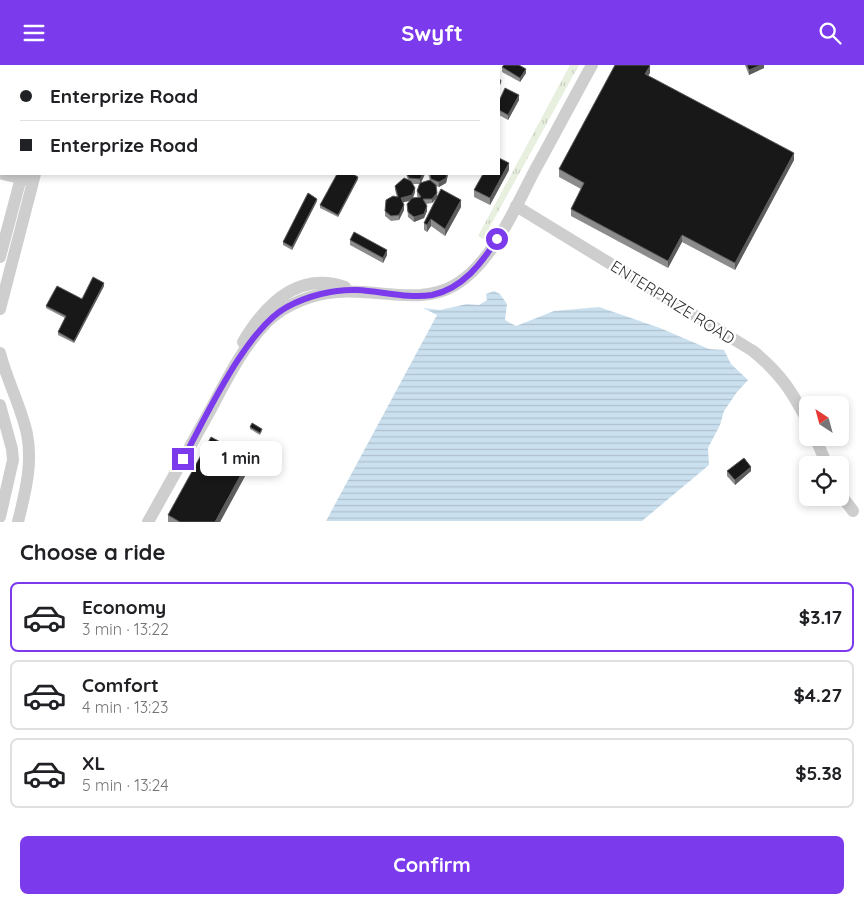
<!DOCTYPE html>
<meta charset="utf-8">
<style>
:root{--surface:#fff;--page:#f2f2f2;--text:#202124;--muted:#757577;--line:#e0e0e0;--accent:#7c3aed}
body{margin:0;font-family:Quicksand,sans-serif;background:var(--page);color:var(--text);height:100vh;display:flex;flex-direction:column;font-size:19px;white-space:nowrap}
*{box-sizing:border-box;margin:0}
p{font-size:16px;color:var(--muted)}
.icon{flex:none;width:28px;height:28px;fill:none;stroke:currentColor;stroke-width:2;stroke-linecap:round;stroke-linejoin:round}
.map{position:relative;height:457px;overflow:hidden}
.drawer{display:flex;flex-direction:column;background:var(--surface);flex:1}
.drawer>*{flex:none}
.banner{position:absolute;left:0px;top:0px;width:500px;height:110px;box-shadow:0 2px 8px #0003;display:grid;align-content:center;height:110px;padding:0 20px;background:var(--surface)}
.needle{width:32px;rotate:324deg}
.controls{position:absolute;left:799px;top:331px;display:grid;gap:10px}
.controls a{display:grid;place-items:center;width:50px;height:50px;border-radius:8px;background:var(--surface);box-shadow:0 2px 8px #0003;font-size:25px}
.end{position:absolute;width:22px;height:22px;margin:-11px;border:6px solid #7c3aed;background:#fff;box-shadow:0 0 0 2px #fff}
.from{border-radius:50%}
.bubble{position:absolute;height:35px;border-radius:8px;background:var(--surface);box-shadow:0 2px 8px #0003;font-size:16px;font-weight:700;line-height:35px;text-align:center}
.banner b{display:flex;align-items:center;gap:18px;height:48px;font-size:19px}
.banner b+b{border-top:1px solid var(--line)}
.banner i{width:12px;height:12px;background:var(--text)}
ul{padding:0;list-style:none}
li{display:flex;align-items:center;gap:15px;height:70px;margin:0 10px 8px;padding:0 10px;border:2px solid var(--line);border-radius:8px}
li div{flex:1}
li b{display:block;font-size:19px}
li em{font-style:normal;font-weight:700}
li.selected{border-color:var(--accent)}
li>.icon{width:45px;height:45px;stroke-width:1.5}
h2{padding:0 20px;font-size:22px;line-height:60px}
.primary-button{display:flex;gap:10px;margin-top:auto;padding:10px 20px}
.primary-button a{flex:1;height:58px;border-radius:8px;background:var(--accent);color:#fff;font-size:20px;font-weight:700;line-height:58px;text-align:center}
header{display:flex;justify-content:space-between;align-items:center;height:65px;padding:0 20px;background:var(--accent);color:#fff;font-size:22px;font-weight:700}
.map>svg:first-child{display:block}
.grass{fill:url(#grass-tufts)}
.water{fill:url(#water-rules)}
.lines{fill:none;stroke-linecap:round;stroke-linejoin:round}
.minor{stroke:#cecece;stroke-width:12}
.wall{fill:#8c8c8c;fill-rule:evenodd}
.shaded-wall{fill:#5d5d5d}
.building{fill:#181818;stroke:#5d5d5d}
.route{stroke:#7c3aed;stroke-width:6}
.labels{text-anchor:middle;stroke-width:5;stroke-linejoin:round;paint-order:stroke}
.street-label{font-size:16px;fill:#313131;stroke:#fff}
</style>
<header><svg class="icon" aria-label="menu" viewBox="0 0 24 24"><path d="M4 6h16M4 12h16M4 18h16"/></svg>Swyft<svg class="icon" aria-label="search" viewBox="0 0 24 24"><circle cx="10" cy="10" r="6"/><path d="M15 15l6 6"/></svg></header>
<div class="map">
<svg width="864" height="457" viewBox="0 0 864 457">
<defs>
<pattern id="grass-tufts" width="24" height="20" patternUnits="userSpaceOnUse" patternTransform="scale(1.25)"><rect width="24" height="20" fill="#e7efdf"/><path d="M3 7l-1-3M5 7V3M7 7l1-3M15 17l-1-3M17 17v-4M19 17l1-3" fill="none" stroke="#c7cdc0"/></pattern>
<pattern id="water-rules" width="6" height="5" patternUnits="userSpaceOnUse" patternTransform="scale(1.25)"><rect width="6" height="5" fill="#cbe0ef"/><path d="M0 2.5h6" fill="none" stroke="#afc1cd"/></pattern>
</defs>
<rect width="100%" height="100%" fill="#fff"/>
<path class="grass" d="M 570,0 L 579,0 L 483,174 L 478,171 Z"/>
<path class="water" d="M 494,226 L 500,229 L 507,239 L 505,255 L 516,261 L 554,246 L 599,242 L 660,263 L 709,284 L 724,285 L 731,299 L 748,315 L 737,327 L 724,346 L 720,360 L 708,383 L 709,400 L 642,456 L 326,456 L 437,250 L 423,243 L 440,245 L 467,239 L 479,240 L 487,235 L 486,229 Z"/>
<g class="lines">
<g class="minor">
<path d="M 54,1 L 54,0"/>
<path d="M 67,1 L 68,0"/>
<path d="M 0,89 L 1,89"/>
<path d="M 3,109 L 28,115"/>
<path d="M 516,141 L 753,286 C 781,309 791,325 808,357"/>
<path d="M 0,192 L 22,109"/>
<path d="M 0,244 L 35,109"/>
<path d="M 243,277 C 265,240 298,206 345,222"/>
<path d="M 0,288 C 7,316 21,341 27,369 C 33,399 25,428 18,457"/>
<path d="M 0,340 L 12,384 L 13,395 L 0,452"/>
<path d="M 815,372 L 827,400"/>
<path d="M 840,429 L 853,446"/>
<path d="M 148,457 C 169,419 190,382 211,344 C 227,314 244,280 268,256 C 286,239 312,229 337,227 C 375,223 420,241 455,220 C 493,198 516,140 536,103 C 555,69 573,34 592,0"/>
</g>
</g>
<g class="wall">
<path d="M 745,0 L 764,0 L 764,3 L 749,10 Z"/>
<path d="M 502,2 L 526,8 L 520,17 L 502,7 Z"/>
<path d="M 650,8 L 648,11 L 794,95 L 735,205 L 682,177 L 668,203 L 571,151 L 571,144 L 581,124 L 559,112 L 559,104 Z"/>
<path d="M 519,35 L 508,55 L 499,50 L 499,36 Z"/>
<path d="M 509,105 L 490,140 L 474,132 L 474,125 Z"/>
<path d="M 406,109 L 425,109 L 421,118 L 430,115 L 428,109 L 448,109 L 446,118 L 439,122 L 436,121 L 437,131 L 461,142 L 445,171 L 431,161 L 427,167 L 424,165 L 424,158 L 436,134 L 432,138 L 426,139 L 427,146 L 424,153 L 414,157 L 408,152 L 407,139 L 410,136 L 403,137 L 404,145 L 399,155 L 391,156 L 385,151 L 385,146 L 397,132 L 395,125 L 395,121 L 408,115 ZM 412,119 L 419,119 L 417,126 L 417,130 L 418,133 L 413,133 L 415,127 Z"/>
<path d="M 358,114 L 338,152 L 320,143 L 320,140 Z"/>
<path d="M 317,136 L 292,185 L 283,180 L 283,177 Z"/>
<path d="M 350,175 L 387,190 L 383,198 L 350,180 Z"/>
<path d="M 104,221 L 74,278 L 58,270 L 58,267 L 65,253 L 46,243 L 46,241 L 82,234 Z"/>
<path d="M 250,362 L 262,366 L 260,370 L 250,364 Z"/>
<path d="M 250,402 L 220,457 L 168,457 L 168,450 Z"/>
<path d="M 727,406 L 751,406 L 735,420 L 727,411 Z"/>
</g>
<g class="shaded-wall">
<path d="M 0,0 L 7,0 L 5,1 L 1,1 L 1,3 L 0,4 Z"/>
<path d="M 761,0 L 764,0 L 764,3 L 749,10 L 749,5 Z"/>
<path d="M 650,1 L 650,8 L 645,16 L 645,9 Z"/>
<path d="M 526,4 L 526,8 L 520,17 L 520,13 Z"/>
<path d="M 519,30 L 519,35 L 508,55 L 508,50 Z"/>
<path d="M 794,88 L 794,95 L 735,205 L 735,198 Z"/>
<path d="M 509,98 L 509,105 L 490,140 L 490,133 Z"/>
<path d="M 423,109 L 425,109 L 420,119 L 420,114 Z"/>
<path d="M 447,109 L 448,109 L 448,110 L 446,118 L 439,122 L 439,117 Z"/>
<path d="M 358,112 L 358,114 L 338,152 L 338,150 Z"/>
<path d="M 415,123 L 415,127 L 412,135 L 401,138 L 401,133 Z"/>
<path d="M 437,128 L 437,132 L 432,138 L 432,134 Z"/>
<path d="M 317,134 L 317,136 L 292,185 L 292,182 Z"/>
<path d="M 461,135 L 461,142 L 445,171 L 445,164 Z"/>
<path d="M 404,140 L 404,145 L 399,155 L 399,150 Z"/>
<path d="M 427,141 L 427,146 L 424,153 L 414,157 L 414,152 Z"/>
<path d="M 431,154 L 431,161 L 427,167 L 427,160 Z"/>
<path d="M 682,170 L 682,177 L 668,203 L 668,196 Z"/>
<path d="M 387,185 L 387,190 L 383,198 L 383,193 Z"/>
<path d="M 104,218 L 104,221 L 74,278 L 74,276 Z"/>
<path d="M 250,393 L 250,402 L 220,457 L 215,457 Z"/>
<path d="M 751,402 L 751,406 L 735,420 L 735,415 Z"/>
</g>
<g class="building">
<path d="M 472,0 L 484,0 L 484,1 L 473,1 Z"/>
<path d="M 504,0 L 519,0 L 526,4 L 520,13 L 502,2 Z"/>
<path d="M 615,0 L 649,0 L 650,1 L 645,9 L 794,88 L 735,198 L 682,170 L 668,196 L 571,144 L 584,118 L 559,104 Z"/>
<path d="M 747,0 L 761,0 L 749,5 Z"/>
<path d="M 499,13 L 501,16 L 499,22 Z"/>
<path d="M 505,23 L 519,30 L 508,50 L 499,45 L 499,36 Z"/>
<path d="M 499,93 L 509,98 L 490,133 L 474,125 L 483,109 L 499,109 Z"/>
<path d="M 337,109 L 353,109 L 358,112 L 338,150 L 320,140 Z"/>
<path d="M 407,109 L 423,109 L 420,114 L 409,113 Z"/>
<path d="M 430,109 L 447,109 L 446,113 L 439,117 L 431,114 Z"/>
<path d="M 404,113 L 411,116 L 415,123 L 412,130 L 401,133 L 404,140 L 399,150 L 391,151 L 385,146 L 386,135 L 393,131 L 398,132 L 395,121 Z"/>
<path d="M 430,115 L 436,120 L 437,128 L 432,134 L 423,134 L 427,141 L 424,149 L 414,152 L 408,147 L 407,139 L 412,133 L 421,132 L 417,126 L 420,118 Z"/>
<path d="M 441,124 L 461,135 L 445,164 L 431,154 L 427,160 L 424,158 Z"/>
<path d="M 308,128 L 317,134 L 292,182 L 283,177 Z"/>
<path d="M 354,167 L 387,185 L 383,193 L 350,175 Z"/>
<path d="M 93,212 L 104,218 L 74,276 L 58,267 L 66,251 L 46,241 L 57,221 L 82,234 Z"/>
<path d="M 252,358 L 262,364 L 260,368 L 250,362 Z"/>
<path d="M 211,372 L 250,393 L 215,457 L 180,457 L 168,450 Z"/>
<path d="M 744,393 L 751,402 L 735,415 L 727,406 Z"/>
</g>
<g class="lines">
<path class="route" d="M 183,394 C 206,352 246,264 287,242 C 307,231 334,224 357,225 C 381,226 408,234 432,230 C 462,224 482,198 497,174"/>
</g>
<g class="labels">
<g class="street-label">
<text transform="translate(673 237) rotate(32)" y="6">ENTERPRIZE ROAD</text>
</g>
</g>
</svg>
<div class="controls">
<a><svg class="needle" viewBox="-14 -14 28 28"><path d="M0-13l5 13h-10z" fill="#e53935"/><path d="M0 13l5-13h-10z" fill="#757577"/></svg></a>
<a><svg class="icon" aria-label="locate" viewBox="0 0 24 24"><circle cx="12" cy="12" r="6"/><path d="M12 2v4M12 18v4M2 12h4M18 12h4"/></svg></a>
</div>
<i class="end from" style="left:497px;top:174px"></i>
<i class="end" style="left:183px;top:394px"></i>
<div class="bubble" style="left:200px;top:376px;width:82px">1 min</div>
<div class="banner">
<b><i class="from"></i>Enterprize Road</b>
<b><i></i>Enterprize Road</b>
</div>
</div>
<section class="drawer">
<h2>Choose a ride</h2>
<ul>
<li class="selected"><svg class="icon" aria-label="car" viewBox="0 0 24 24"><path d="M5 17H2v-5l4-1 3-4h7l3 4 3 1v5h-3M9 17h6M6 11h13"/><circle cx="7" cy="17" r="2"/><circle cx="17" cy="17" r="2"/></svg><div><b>Economy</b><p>3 min · 13:22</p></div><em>$3.17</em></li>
<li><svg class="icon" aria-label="car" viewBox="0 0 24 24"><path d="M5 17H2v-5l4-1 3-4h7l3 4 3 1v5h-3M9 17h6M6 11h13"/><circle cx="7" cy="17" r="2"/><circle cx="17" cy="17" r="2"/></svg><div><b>Comfort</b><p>4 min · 13:23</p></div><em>$4.27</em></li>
<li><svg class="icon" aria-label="car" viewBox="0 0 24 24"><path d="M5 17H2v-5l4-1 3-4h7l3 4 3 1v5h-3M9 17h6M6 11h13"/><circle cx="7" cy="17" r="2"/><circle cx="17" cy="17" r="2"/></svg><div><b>XL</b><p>5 min · 13:24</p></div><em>$5.38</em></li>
</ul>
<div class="primary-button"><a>Confirm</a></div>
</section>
